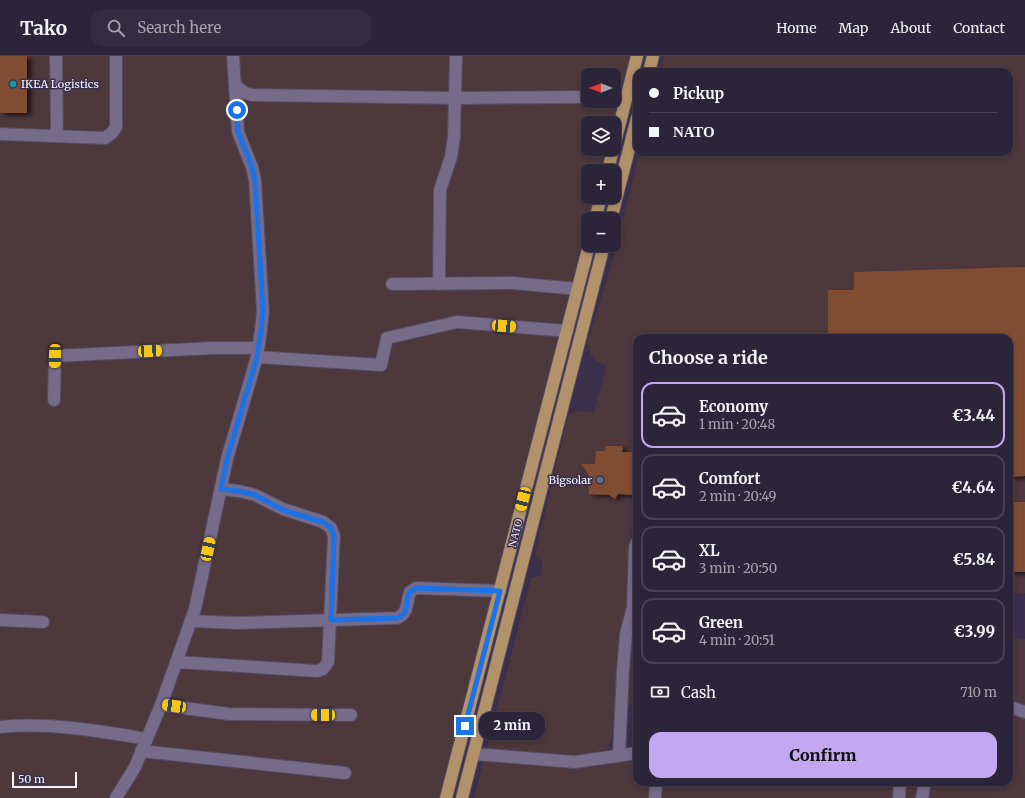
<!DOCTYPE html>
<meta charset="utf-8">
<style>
:root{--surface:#2c2439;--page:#342c41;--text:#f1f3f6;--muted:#a6a4ae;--line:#484153;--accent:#c4a7f1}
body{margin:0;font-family:Merriweather,serif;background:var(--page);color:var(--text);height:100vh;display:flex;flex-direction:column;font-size:15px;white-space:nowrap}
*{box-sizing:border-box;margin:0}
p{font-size:13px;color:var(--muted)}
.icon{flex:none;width:22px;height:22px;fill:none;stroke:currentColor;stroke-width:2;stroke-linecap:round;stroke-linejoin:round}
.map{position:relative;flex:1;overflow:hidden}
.sheet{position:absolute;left:633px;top:278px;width:380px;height:452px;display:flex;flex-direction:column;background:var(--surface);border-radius:12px;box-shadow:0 2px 6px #0003,0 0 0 1px var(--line)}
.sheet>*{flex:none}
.guide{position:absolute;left:633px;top:12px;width:380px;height:88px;border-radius:12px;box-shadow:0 2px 6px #0003,0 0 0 1px var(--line);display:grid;align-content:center;height:88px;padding:0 16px;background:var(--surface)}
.needle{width:26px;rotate:270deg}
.fabs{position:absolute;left:581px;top:12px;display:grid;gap:8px}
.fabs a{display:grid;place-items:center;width:40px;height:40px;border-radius:8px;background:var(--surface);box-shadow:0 2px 6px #0003,0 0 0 1px var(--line);font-size:20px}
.scale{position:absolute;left:12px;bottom:10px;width:65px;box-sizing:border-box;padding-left:4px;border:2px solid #f6f2fd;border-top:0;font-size:11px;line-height:14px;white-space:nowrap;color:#f6f2fd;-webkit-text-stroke:3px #3b304c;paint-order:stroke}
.end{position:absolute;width:18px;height:18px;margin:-9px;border:5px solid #1a73e8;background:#fff;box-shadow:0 0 0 2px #fff}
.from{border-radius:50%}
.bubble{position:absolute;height:28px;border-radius:12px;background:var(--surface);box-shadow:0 2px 6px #0003,0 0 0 1px var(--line);font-size:13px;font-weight:800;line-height:28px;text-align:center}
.car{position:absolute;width:12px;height:24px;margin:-12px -6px;border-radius:5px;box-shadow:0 0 3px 1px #0007;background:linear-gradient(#f5c518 24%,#345 0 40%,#f5c518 0 76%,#345 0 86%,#f5c518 0)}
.guide b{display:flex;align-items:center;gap:14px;height:38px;font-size:15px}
.guide b+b{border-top:1px solid var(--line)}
.guide i{width:10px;height:10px;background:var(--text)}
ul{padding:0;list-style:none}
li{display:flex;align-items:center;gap:12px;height:66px;margin:0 8px 6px;padding:0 8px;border:2px solid var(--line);border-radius:12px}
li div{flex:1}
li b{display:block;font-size:15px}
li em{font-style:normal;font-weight:800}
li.active{border-color:var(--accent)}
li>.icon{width:36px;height:36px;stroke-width:1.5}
h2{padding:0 16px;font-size:18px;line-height:48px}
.pay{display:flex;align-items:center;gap:10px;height:44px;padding:0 16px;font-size:15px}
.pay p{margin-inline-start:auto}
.button{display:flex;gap:8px;margin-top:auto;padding:8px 16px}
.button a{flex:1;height:46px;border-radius:12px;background:var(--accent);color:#111;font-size:16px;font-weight:800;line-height:46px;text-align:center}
header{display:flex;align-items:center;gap:24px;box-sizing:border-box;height:56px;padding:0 20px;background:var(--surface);border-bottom:1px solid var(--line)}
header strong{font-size:19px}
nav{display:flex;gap:22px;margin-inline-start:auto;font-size:14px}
.search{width:280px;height:36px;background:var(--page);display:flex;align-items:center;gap:10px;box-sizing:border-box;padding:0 14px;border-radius:12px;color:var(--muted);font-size:15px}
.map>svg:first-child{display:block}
.industrial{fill:#4d383c;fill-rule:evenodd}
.building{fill:#814d31;filter:url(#shadow)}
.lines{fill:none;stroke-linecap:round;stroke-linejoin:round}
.minor-casing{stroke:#554c62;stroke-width:14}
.major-casing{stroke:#554c62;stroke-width:14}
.minor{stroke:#776b8a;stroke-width:12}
.major{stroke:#b2926b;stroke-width:12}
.route{stroke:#1a73e8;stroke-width:5}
.culture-dot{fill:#0f9aa8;stroke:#3b304c;stroke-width:1.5}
.service-dot{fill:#5c6f8a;stroke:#3b304c;stroke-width:1.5}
.labels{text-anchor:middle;stroke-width:3;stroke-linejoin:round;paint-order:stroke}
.poi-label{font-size:11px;fill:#f6f2fd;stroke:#3b304c;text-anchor:start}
.street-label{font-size:11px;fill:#f6f2fd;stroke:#3b304c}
</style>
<header>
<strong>Tako</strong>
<div class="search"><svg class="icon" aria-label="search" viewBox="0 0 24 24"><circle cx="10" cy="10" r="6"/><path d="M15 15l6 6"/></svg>Search here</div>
<nav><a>Home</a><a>Map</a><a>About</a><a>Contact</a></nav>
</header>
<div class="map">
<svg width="1025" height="742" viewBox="0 0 1025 742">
<defs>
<filter id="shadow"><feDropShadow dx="4.5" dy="2.5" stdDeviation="2" flood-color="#0009"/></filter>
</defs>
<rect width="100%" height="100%" fill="#3b304c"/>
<g class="industrial">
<path d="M 0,0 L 630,0 L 613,67 L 588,67 L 588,93 L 606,93 L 600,115 L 588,115 L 588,141 L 594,141 L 440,742 L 0,742 ZM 588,19 L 614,19 L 614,45 L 588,45 Z"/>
<path d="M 664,0 L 1025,0 L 1025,537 L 1009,536 L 1009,282 L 637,282 L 637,454 L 634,454 L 628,503 L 637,504 L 637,649 L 616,648 L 613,679 L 607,694 L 608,703 L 637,699 L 637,726 L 1009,726 L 1009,582 L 1025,583 L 1025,742 L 474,742 L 531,522 L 540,520 L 543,506 L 535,499 L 568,360 L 577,355 L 594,356 L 607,310 L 598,306 L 591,299 L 587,287 L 611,210 L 640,96 L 1009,96 L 1009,16 L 660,16 Z"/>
</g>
<g class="building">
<rect x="0" y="0" width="27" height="57"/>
<path d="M 1025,211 L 1025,420 L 1009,421 L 1009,282 L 828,282 L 828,234 L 854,234 L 854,216 Z"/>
<path d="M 606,390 L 623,390 L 622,396 L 637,396 L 637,439 L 618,438 L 615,443 L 609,439 L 589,438 L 589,419 L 581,408 L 595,408 L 596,395 L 605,395 Z"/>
<rect x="1009" y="446" width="16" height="70"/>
</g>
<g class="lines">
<g class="minor-casing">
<g id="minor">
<path d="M 56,0 L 57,80"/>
<path d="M 236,30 L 245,37 L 252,39 L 455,42 L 588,41"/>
<path d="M 614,41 L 627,41"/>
<path d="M 0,78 L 105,82 L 112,77 L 116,71 L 116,0"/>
<path d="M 392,228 L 513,227 L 577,233"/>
<path d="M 439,228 L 440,134 L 451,101 L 454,81 L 456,0"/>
<path d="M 257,301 L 381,309 L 387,282 L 457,266 L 567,275"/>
<path d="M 54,344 L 55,300 L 213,292 L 258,292"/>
<path d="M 0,564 L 43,566"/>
<path d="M 191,565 L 237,567 L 397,562 C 409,557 406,547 410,536 L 416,532 L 500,535"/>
<path d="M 176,606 L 317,615 L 323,613 L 328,606 L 334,480 L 331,472 L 323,466 L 283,453 L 255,439 L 239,435 L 221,433"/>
<path d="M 161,649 L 229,658 L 351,659"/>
<path d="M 1010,651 L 1025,656"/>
<path d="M 0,671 C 49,666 99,675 147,683"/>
<path d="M 141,695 L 345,717"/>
<path d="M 474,698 L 575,706 L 637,697"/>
<path d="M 619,699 L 623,614 L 626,578 L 633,552 L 635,491 L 637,486"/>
<path d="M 116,742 L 135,711 L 161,649 L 195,553 L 227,403 L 257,301 L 261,274 L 263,255 L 255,124 L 252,111 L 238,76 L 233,0"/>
<path d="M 655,742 L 656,726"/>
<path d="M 899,742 L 900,726"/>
<path d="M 922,742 L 925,726"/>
</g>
</g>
<g class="major-casing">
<g id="major">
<path d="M 649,16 L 653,0"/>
<path d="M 614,90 L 637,0"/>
<path d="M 608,115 L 613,93"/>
<path d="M 595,163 L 601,141"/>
<path d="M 611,163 L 637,62"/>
<path d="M 446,742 L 589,189"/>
<path d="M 462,742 L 604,189"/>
</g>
</g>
<use href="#minor" class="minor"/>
<use href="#major" class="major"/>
</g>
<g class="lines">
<path class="route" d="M 237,54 L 238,76 L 252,111 L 255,124 L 263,255 L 261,274 L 257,301 L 227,403 L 221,433 L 239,435 L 255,439 L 283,454 L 323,466 L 331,472 L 334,480 L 331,564 L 397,562 C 412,556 403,546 410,536 C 412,535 414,534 416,532 L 500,535 L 465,670"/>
</g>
<circle class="culture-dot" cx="13" cy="28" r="4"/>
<circle class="service-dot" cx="600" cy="424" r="4"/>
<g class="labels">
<g class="poi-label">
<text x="21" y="32">IKEA Logistics</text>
<text x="592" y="428" text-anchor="end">Bigsolar</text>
</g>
<g class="street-label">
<text transform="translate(515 477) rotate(-76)" y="4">ΝΑΤΟ</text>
</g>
</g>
</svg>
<div class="fabs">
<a><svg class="needle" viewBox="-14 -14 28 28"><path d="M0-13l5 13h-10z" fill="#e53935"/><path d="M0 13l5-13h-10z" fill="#a6a4ae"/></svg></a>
<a><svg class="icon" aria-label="layers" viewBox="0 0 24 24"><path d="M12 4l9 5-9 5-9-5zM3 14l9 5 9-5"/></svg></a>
<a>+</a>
<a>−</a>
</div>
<div class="scale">50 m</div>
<i class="end from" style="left:237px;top:54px"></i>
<i class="end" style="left:465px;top:670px"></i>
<div class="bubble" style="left:479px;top:656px;width:66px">2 min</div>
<i class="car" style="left:504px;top:270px;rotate:94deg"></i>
<i class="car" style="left:150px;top:295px;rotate:87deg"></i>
<i class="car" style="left:55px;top:300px;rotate:181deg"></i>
<i class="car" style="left:523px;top:443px;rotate:194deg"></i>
<i class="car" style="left:208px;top:493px;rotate:12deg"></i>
<i class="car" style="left:174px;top:650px;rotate:278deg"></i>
<i class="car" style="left:323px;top:659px;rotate:270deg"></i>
<div class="guide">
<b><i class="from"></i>Pickup</b>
<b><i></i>ΝΑΤΟ</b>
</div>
<section class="sheet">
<h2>Choose a ride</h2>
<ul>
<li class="active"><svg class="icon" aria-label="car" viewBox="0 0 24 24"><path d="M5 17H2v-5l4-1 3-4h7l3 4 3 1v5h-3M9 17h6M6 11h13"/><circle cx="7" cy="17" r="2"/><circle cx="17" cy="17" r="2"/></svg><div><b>Economy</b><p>1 min · 20:48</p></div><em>€3.44</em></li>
<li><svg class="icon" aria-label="car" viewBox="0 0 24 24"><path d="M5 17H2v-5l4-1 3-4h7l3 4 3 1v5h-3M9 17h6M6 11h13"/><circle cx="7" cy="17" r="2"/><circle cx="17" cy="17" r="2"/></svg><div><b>Comfort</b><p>2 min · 20:49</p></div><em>€4.64</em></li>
<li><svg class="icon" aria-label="car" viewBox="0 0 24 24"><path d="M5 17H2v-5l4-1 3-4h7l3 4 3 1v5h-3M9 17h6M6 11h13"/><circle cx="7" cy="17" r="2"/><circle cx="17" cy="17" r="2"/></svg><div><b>XL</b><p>3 min · 20:50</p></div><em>€5.84</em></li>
<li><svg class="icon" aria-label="car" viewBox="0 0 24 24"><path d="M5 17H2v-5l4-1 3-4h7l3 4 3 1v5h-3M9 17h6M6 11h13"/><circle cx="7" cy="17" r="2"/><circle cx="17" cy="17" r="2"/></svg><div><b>Green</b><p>4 min · 20:51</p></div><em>€3.99</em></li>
</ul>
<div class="pay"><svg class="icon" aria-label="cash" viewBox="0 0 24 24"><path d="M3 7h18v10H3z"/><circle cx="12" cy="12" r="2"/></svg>Cash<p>710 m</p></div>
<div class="button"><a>Confirm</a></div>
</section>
</div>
